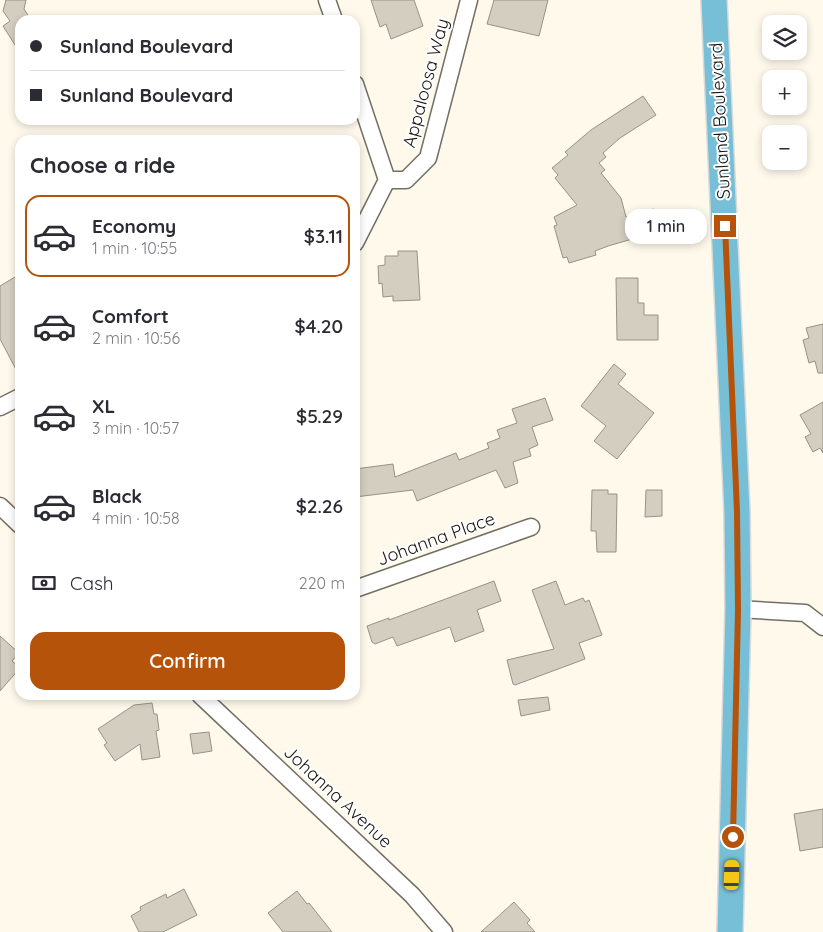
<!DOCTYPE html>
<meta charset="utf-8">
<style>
:root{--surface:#fff;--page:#f2f2f3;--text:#2b2b33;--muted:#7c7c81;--line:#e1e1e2;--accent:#b45309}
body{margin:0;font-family:Quicksand,sans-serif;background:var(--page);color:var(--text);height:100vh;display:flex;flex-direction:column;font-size:19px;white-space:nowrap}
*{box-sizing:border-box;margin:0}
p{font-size:16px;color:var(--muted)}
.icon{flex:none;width:28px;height:28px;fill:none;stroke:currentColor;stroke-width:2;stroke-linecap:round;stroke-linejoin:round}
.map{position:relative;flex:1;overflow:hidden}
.side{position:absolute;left:15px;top:135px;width:345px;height:565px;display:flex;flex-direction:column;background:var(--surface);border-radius:15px;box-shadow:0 2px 8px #0003}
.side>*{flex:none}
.guide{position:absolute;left:15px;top:15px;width:345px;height:110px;border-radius:15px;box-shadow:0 2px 8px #0003;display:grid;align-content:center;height:110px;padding:0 15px;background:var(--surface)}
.tools{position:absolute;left:762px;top:15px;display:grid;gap:10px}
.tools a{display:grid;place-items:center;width:45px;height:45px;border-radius:10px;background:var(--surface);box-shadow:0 2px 8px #0003;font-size:25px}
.end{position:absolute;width:22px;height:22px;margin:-11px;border:6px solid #b45309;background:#fff;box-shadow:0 0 0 2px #fff}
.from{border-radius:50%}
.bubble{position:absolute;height:35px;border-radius:15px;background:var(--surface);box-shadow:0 2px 8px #0003;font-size:16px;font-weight:600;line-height:35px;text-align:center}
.car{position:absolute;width:15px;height:30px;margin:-15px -8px;border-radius:6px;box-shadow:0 0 4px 1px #0007;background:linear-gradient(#f5c518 24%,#345 0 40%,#f5c518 0 76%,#345 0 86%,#f5c518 0)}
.guide b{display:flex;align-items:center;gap:18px;height:48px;font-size:19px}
.guide b+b{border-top:1px solid var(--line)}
.guide i{width:12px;height:12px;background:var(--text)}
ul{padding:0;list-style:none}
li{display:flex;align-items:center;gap:15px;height:82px;margin:0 10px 8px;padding:0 5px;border:2px solid transparent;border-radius:15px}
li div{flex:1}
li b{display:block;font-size:19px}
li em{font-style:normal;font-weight:600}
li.selected{border-color:var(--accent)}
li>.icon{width:45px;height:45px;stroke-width:1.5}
h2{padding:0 15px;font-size:22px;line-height:60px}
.pay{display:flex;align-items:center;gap:12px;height:55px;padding:0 15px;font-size:19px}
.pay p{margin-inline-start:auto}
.cta{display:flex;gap:10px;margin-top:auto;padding:10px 15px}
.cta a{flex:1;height:58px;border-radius:15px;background:var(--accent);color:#fff;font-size:20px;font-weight:600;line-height:58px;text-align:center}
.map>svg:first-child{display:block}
.building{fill:#d3cec0;stroke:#979285}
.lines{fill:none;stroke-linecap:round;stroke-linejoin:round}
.minor-casing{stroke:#746f63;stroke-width:19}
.primary-casing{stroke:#dadad9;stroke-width:28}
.minor{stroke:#fff;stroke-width:16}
.primary{stroke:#77bfd7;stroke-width:25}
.route{stroke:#b45309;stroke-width:6}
.labels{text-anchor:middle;stroke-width:4;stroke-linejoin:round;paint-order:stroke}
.street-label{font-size:18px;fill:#161510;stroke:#fff}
</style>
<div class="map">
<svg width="823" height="932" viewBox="0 0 823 932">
<rect width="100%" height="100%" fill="#fef9eb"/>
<g class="building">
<path d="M 6,0 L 26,0 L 24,9 L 31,20 L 20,20 L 20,53 L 3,26 L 10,21 L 3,11 Z"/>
<path d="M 371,0 L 414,0 L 423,26 L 391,39 L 386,24 L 380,27 Z"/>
<path d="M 494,0 L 548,0 L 539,36 L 487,24 Z"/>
<path d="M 643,96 L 656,115 L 620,138 L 603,153 L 606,157 L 599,163 L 605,170 L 601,173 L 621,198 L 626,217 L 654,209 L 660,231 L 608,246 L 595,251 L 596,255 L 569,263 L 567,257 L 563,258 L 554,226 L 557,225 L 554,217 L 577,205 L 555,178 L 558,175 L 552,168 L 568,155 L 565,152 L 591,130 Z"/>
<path d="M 398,251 L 417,251 L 420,300 L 393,301 L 393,296 L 383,297 L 382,283 L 379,284 L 378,266 L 385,265 L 385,256 L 398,256 Z"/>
<path d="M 20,274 L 20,377 L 0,339 L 0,286 Z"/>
<path d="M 616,278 L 638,278 L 638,303 L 644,303 L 644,315 L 658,315 L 658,340 L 617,340 Z"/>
<path d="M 823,324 L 823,373 L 818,373 L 815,361 L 809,363 L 803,340 L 809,338 L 806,328 Z"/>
<path d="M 614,364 L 626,374 L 618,384 L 654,413 L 617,459 L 594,441 L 606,426 L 581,406 Z"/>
<path d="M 545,398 L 553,420 L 532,427 L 538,445 L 529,449 L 531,456 L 513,462 L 518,483 L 505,488 L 496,470 L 417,501 L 413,490 L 355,497 L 355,469 L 393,464 L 395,477 L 456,453 L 459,460 L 489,448 L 487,443 L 500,438 L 497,430 L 517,423 L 512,409 Z"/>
<path d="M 823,402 L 823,453 L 820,448 L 813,452 L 805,437 L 811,434 L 800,415 Z"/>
<path d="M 592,490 L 608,490 L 608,494 L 617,494 L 616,552 L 597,552 L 596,531 L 591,531 Z"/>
<path d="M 646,490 L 662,490 L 662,516 L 645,517 Z"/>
<path d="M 494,581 L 501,601 L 477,610 L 484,631 L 455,642 L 450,627 L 397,646 L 393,637 L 375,644 L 372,642 L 367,626 L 389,618 L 389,620 Z"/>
<path d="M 556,581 L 565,605 L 583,598 L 585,602 L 589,600 L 602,635 L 579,643 L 585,659 L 515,685 L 513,684 L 507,660 L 554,649 L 532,590 Z"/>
<path d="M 0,636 L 19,653 L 12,661 L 20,668 L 0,691 Z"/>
<path d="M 548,697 L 550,710 L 521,716 L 518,700 Z"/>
<path d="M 152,703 L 154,714 L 157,714 L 159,730 L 156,731 L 160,757 L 142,760 L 140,744 L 115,761 L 104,745 L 107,743 L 98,729 L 134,705 Z"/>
<path d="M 209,732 L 212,751 L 193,754 L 190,734 Z"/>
<path d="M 823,809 L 823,847 L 800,851 L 794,814 Z"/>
<path d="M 184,889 L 197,915 L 163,932 L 139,932 L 131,916 L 141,910 L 140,907 L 166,894 L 167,898 Z"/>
<path d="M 297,891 L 307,904 L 309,903 L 332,932 L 283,932 L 268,913 Z"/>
<path d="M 514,902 L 530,920 L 527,923 L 535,932 L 481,932 Z"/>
</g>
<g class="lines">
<g class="minor-casing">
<g id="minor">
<path d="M 327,0 L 334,20"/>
<path d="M 355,84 L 387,180 L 355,243"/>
<path d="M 387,180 L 406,180 L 428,158 L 469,0"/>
<path d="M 0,407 L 20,397"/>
<path d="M 0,506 L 20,525"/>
<path d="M 355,589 L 531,527"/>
<path d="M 738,609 L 805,613 L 823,627"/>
<path d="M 200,695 L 412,895 L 444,932"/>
</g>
</g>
<g class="primary-casing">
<path id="primary" d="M 714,0 L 737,512 L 738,609 L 730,932"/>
</g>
<use href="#minor" class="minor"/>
<use href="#primary" class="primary"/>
</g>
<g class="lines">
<path class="route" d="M 725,226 L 737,512 L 738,610 L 733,837"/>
</g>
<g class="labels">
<g class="street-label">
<text transform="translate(426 83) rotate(-75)" y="6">Appaloosa Way</text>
<text transform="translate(720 121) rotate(-93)" y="6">Sunland Boulevard</text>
<text transform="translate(436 539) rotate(-20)" y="6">Johanna Place</text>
<text transform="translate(338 797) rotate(43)" y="6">Johanna Avenue</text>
</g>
</g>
</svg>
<div class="tools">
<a><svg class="icon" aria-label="layers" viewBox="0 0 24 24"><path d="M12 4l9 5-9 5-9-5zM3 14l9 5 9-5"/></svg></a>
<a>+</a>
<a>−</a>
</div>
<i class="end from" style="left:733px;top:837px"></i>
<i class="end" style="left:725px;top:226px"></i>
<div class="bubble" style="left:625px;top:209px;width:82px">1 min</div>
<i class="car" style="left:732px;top:875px;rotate:2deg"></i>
<div class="guide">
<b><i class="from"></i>Sunland Boulevard</b>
<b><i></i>Sunland Boulevard</b>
</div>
<section class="side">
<h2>Choose a ride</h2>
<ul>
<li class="selected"><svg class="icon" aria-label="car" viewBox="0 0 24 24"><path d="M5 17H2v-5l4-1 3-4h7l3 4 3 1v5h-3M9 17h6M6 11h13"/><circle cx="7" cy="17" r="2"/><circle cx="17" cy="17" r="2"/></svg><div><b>Economy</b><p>1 min · 10:55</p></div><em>$3.11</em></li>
<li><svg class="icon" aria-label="car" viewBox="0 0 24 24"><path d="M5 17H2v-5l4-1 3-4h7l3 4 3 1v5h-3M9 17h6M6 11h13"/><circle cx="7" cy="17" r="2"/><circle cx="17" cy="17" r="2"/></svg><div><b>Comfort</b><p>2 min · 10:56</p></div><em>$4.20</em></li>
<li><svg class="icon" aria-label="car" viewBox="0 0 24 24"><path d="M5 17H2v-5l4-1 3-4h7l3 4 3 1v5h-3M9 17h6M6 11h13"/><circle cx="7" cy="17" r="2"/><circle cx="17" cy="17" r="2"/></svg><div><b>XL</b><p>3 min · 10:57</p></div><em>$5.29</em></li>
<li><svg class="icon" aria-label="car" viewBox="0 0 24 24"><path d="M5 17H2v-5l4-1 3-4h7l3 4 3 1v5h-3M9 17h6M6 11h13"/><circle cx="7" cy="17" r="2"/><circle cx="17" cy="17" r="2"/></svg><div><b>Black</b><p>4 min · 10:58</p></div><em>$2.26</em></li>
</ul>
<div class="pay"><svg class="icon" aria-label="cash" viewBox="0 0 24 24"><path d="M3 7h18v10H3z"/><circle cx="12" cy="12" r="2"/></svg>Cash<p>220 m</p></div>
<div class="cta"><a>Confirm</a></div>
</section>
</div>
